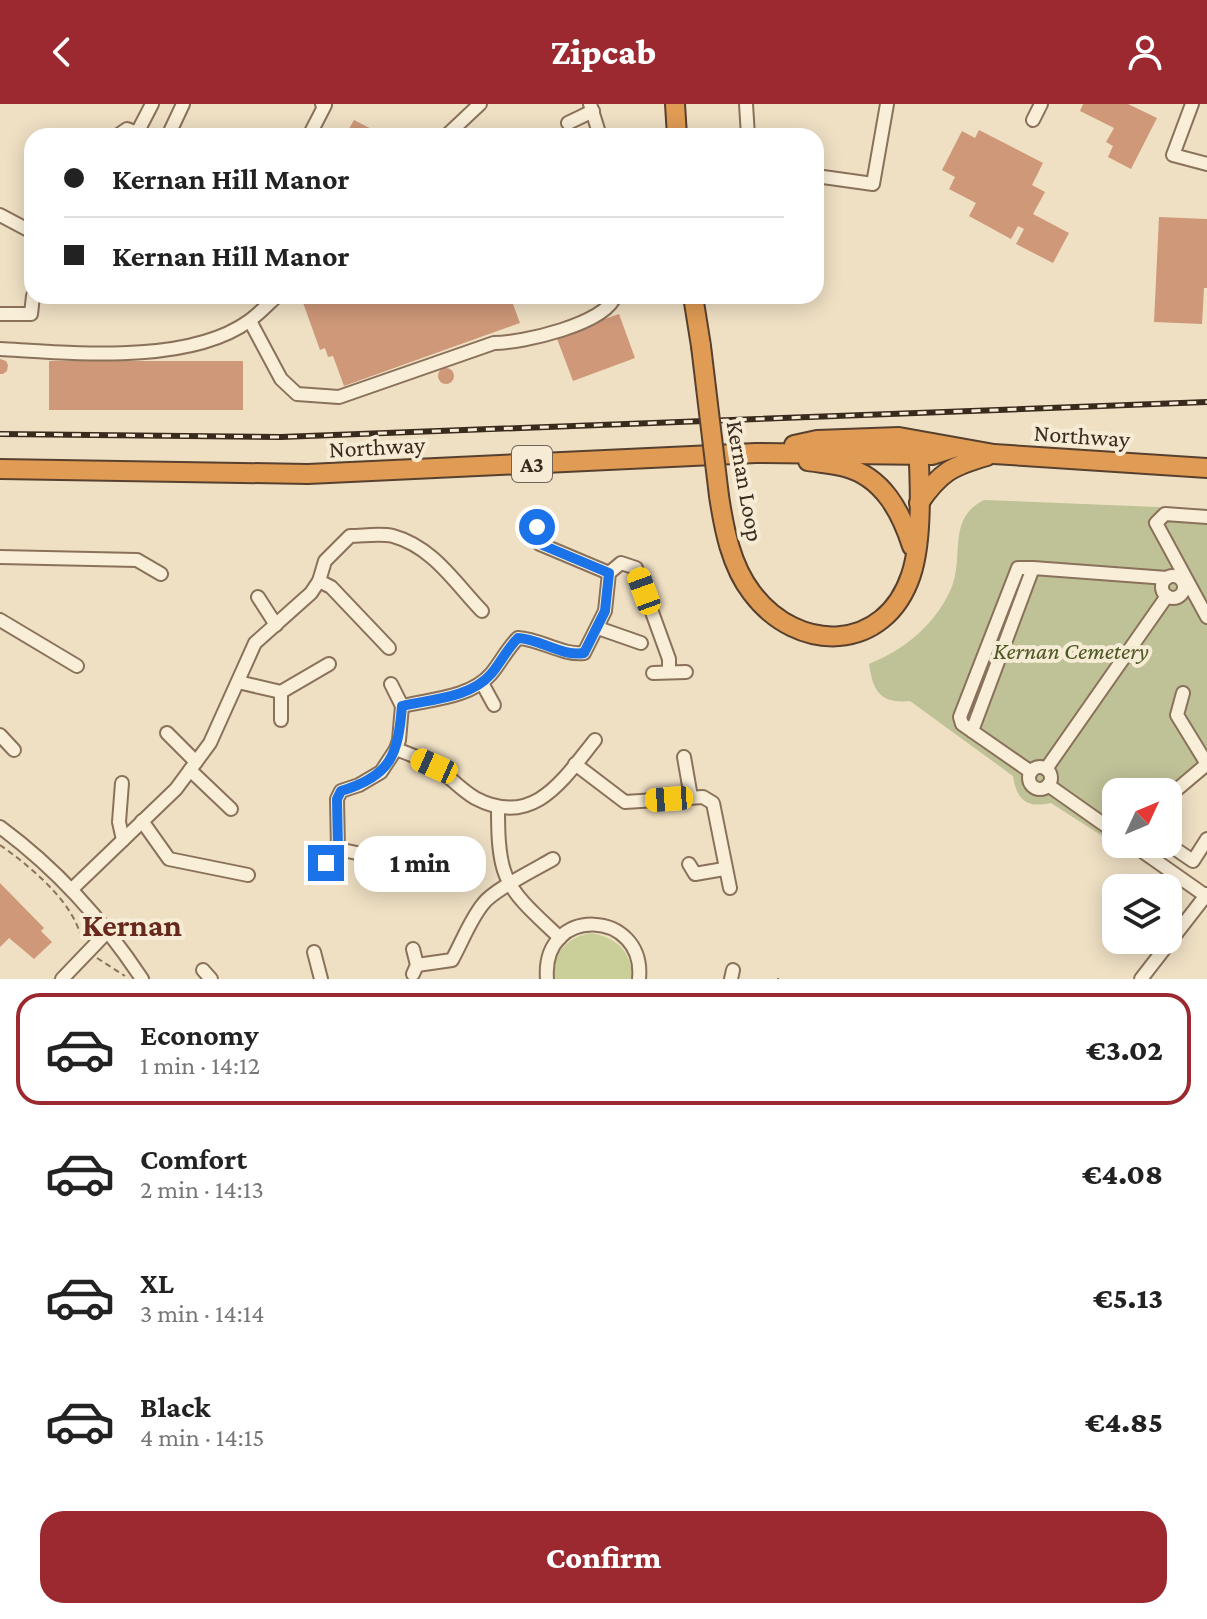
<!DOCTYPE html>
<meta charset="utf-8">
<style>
:root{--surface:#fff;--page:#f2f2f2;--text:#222;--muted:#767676;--line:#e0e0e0;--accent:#9b292f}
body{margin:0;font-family:"Crimson Pro",serif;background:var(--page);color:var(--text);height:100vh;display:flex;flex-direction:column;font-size:30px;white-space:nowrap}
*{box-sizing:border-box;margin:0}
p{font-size:26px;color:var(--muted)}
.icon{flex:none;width:44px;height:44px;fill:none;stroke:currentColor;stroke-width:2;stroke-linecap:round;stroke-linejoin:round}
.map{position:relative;height:875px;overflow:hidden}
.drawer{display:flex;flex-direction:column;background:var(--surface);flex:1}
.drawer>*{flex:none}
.hud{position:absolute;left:24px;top:24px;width:800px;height:176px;border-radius:24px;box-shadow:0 4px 20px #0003;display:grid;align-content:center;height:176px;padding:0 40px;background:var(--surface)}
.needle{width:52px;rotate:46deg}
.fabs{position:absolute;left:1102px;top:674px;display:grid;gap:16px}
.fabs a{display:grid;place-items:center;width:80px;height:80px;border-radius:16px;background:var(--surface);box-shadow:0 4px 20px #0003;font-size:40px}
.end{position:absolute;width:36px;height:36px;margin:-18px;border:10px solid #1a73e8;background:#fff;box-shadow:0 0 0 4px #fff}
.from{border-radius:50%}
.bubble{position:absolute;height:56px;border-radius:24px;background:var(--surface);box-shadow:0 4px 20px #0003;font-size:26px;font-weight:800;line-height:56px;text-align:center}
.car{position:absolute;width:24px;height:48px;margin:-24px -12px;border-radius:10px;box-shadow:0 0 6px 2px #0007;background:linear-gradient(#f5c518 24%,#345 0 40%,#f5c518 0 76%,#345 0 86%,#f5c518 0)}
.hud b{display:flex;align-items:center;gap:28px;height:76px;font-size:30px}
.hud b+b{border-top:2px solid var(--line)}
.hud i{width:20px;height:20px;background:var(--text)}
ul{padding:14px 0 0;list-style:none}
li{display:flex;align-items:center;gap:24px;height:112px;margin:0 16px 12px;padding:0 24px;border:4px solid transparent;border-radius:24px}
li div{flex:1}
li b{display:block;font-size:30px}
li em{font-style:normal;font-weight:800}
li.current{border-color:var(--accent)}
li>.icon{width:72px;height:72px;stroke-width:1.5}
.button{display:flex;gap:16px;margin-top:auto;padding:16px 40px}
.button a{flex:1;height:92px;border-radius:24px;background:var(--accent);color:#fff;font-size:32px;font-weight:800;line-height:92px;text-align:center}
header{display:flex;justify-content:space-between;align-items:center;height:104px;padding:0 40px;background:var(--accent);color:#fff;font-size:36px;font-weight:800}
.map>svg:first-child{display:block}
.green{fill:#cace98}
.cemetery{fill:#bfc297}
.building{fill:#ce9879}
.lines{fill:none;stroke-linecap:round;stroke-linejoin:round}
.minor-casing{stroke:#8a715a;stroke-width:16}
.highway-casing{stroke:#58402e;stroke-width:22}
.path{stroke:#8a715a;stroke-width:2;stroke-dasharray:6 4;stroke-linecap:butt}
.minor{stroke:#f9eed8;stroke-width:12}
.highway{stroke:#e09b54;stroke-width:18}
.rail-casing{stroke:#3a2a1e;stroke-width:6}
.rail{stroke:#f6ebd4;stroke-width:3;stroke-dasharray:9;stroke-linecap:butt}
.highway-bridge-casing{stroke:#58402e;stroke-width:22;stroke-linecap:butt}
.highway-bridge{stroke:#e09b54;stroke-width:18}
.route{stroke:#1a73e8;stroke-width:10}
.labels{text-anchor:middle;stroke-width:8;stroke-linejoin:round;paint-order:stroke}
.shield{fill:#f6ebd4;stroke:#726455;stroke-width:2}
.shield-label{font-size:22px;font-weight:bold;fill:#3a2a1e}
.street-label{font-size:24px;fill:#3a2a1e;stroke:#f6ebd4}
.park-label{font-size:24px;font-style:italic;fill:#4d5724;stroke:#f6ebd4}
.district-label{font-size:32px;font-weight:bold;fill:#67291d;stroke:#f6ebd4}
</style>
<header><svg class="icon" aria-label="back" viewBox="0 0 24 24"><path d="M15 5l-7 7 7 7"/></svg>Zipcab<svg class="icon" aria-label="person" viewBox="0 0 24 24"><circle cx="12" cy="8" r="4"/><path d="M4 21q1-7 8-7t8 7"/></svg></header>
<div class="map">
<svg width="1207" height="875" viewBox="0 0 1207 875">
<rect width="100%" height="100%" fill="#efe0c4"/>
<path class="green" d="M 590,829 C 616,833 632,847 632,875 L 555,875 C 549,851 568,833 590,829 Z"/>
<path class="cemetery" d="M 984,396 L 1207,405 L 1207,651 L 1167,688 L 1116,688 L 1116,735 L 1113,739 L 1051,699 C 1027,704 1017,697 1013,672 L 910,597 C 880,600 873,587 869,560 C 905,545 934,522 951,485 C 965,452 946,415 984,396 Z"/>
<g class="building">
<path d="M 1083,0 L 1128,0 L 1157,14 L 1131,65 L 1108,53 L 1113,42 L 1106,38 L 1114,24 L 1080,7 Z"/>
<path d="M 354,16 L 385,32 L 345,32 Z"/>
<path d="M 979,26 L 1043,59 L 1032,81 L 1045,88 L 1033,110 L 1069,129 L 1053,159 L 1016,140 L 1024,125 L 1018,122 L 1011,135 L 969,112 L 976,99 L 949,85 L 955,73 L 942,66 L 962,27 L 975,34 Z"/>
<path d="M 1159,113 L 1207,115 L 1207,184 L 1204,184 L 1202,220 L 1154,218 Z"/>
<path d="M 312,192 L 510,192 L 520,219 L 344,282 L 333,252 L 328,253 L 325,244 L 320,246 L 302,196 Z"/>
<path d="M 559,192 L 579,192 L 562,199 Z"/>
<path d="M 619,210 L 635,254 L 573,277 L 556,232 Z"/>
<path d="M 0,255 L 6,257 L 8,261 L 7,267 L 3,270 L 0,270 Z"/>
<rect x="49" y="257" width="194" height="49"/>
<circle cx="446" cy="272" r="8"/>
<path d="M 0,779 L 44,824 L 41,827 L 52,838 L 34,855 L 9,834 L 0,843 Z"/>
</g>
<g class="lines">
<g class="minor-casing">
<g id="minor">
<path d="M 590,0 L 600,32"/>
<path d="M 746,0 L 748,32"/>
<path d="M 1192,0 L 1173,51 L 1207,60"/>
<path d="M 1033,16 L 1041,0"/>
<path d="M 568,19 L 593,7"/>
<path d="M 137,29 L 152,0"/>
<path d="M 117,32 L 127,25 L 142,31"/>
<path d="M 168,32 L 183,0"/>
<path d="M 309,32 L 325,1 L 322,0"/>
<path d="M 446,32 L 480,0"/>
<path d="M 816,72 L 873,80 L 887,0"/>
<path d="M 0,111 L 32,128"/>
<path d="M 0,210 L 31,210 L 33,192"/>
<path d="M 250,217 L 281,275 L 297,290 L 339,293 L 494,239 C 522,239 606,220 615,192"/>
<path d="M 0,245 C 72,249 188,261 249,217 C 259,210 268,200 277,192"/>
<path d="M 1207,413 L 1165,410 L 1156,419 L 1207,513"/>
<path d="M 537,423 L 540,440 L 609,469"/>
<path d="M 0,453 L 137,456 L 161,470"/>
<path d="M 1033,464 L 972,627 L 962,620 L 960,613 L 1018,464 L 1033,464 L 1167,474"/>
<circle cx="1173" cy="483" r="11"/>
<path d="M 319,477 L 331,483 L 389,544"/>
<path d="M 258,493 L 276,521"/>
<path d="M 0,516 L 77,562"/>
<path d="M 598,524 L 641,539"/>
<path d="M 653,569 L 686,568"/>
<path d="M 238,578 L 281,588 L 329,560"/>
<path d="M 482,579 L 494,601"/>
<path d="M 1183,589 L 1177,611 L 1207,660"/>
<path d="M 402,602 C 431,595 470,594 491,570 C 501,558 507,545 518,534 C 540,535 564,552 584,549 L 605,507 L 609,469 L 621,459 L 636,464 L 669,555 L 669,568"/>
<path d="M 281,616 L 281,588"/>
<path d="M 972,627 L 1031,668"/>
<path d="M 167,629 L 196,658"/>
<path d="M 0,631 L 14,646"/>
<path d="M 396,645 C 409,650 424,655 436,663 C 449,672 461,686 475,694 C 533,725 563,676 595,636"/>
<path d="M 684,653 L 691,693"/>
<path d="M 575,660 L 625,698 L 703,693 L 713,699 L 730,784"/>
<circle cx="1040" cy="674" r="11"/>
<path d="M 1046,665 L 1167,492"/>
<path d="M 190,666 L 231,705"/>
<path d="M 122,679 L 119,718 L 123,736"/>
<path d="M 1048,681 L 1116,729"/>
<path d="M 1168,693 L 1207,660"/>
<path d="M 498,704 C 498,725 498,753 506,772 C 516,796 542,816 560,834"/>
<path d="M 142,717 L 169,755 L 248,771"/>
<path d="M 0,723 C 57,765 103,816 142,875"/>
<path d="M 1132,740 L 1206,792"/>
<path d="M 1168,740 L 1193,757 L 1207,735"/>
<path d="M 338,745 L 385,755"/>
<path d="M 326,759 L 338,745 L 337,695 L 341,687 L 359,681 L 381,668 L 396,645 L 399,636 L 402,602 L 391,580"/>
<path d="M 689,760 L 695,770 L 724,765"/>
<path d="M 386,767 L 385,755 L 393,747"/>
<path d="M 72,785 L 176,685 L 210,639 L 255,539 L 311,489 L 319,477 L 325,457 L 350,432 C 363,432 380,429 393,432 C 433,443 455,479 482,507"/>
<path d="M 413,845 L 417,861 L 413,870"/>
<path d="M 314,848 L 321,875"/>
<path d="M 417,861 L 452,856 C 462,838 470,816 483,800 C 493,786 536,765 553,755"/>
<path d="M 203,866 L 211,875"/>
<path d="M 62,875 L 108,827"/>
<path d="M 547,875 C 541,800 646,805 639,875"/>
<path d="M 731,875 L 733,866"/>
<path d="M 1141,875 L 1207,790"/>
</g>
</g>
<g class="highway-casing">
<g id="highway">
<path d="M 675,0 L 677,32"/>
<path d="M 693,192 L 701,242"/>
<path d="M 794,341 L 817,336 L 899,333 L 994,350 L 1207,364"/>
<path d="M 808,357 C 820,359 833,360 845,363 C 883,373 901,408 912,442"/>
<path d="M 0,365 L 308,370 L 756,349 L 932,351 L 954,344"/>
<path d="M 719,392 C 724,425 731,462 752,489 C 798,550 885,549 911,471 C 923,435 920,376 918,337"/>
<path d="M 919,399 C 940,368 952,362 987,352"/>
</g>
</g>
<g class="path">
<path d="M 0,741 C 31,763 75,799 82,837"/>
<path d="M 97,854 L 125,872"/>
<path d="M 777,875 L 779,875"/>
</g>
<use href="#minor" class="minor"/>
<use href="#highway" class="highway"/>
<g class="rail-casing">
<path id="rail" d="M 0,330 L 281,333 L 1207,298"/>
</g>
<use href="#rail" class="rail"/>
<g class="highway-bridge-casing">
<path id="highway-bridge" d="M 701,242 L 719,392"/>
</g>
<use href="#highway-bridge" class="highway-bridge"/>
</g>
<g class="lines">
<path class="route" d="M 326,759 L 338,745 L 337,695 L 341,687 C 391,672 398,651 402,602 C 432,595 470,594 491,570 C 501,558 507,545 518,534 C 540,535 563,553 584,549 L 605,507 L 609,469 L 540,440 L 537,423"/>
</g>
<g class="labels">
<rect class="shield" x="512" y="342" width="40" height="36" rx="6"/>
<g class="shield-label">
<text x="532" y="368">A3</text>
</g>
<g class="street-label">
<text transform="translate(1082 332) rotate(4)" y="8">Northway</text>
<text transform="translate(377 343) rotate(-3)" y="8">Northway</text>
<text transform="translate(745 377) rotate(80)" y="8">Kernan Loop</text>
</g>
<g class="park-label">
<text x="1071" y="555">Kernan Cemetery</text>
</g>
<g class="district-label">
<text x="132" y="832">Kernan</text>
</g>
</g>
</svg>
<div class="fabs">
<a><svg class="needle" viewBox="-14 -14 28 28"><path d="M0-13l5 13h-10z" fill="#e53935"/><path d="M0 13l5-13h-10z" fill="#767676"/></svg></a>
<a><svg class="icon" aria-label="layers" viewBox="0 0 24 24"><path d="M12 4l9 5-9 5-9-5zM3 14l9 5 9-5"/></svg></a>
</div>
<i class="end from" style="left:537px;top:423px"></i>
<i class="end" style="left:326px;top:759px"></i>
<div class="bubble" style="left:354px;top:732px;width:132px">1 min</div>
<i class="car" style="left:644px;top:487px;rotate:340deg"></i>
<i class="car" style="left:434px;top:662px;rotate:294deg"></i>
<i class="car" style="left:669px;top:695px;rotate:266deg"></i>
<div class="hud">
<b><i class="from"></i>Kernan Hill Manor</b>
<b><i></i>Kernan Hill Manor</b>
</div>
</div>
<section class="drawer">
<ul>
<li class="current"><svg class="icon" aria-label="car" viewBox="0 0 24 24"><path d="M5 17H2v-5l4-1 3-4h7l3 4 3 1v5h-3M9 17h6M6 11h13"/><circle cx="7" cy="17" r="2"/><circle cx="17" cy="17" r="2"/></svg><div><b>Economy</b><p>1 min · 14:12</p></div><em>€3.02</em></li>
<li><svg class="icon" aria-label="car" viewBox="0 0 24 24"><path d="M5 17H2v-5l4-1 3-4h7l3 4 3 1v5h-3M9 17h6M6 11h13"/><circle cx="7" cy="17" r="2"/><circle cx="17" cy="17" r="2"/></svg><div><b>Comfort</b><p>2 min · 14:13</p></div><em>€4.08</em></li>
<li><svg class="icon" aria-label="car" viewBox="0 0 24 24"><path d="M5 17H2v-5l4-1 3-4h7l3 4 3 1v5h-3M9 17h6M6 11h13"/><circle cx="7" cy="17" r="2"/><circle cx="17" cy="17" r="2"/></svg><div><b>XL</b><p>3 min · 14:14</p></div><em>€5.13</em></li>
<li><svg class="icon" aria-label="car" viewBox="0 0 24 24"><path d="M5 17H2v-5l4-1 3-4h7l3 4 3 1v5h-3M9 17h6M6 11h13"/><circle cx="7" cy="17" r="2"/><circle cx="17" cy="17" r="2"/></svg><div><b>Black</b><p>4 min · 14:15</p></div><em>€4.85</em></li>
</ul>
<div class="button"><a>Confirm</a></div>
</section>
